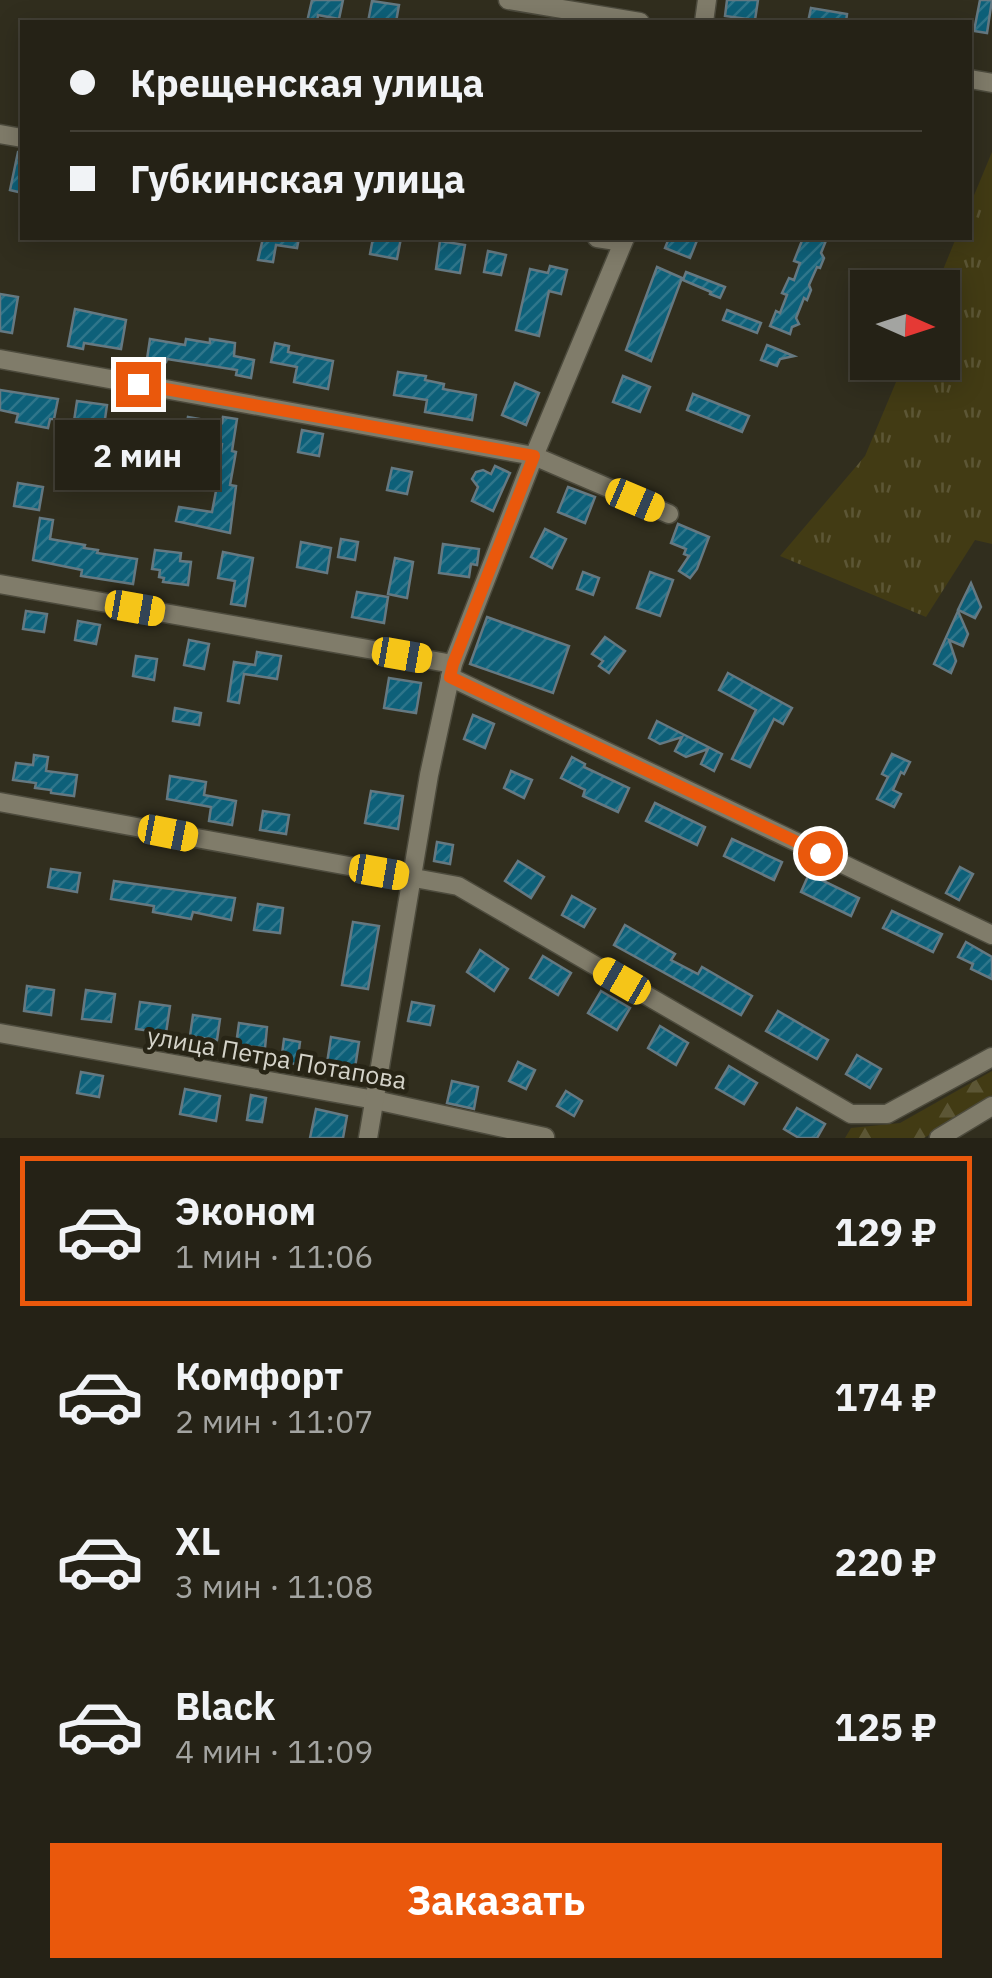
<!DOCTYPE html>
<html lang="ru">
<meta charset="utf-8">
<style>
:root{--surface:#252216;--page:#312f23;--text:#f1f3f6;--muted:#a3a4a1;--line:#423f35;--accent:#ea580c}
body{margin:0;font-family:"IBM Plex Sans",sans-serif;background:var(--page);color:var(--text);height:100vh;display:flex;flex-direction:column;font-size:38px;white-space:nowrap}
*{box-sizing:border-box;margin:0}
p{font-size:32px;color:var(--muted)}
.icon{flex:none;width:55px;height:55px;fill:none;stroke:currentColor;stroke-width:2;stroke-linecap:round;stroke-linejoin:round}
.map{position:relative;height:1138px;overflow:hidden}
.sheet{display:flex;flex-direction:column;background:var(--surface);flex:1}
.sheet>*{flex:none}
.top-card{position:absolute;left:20px;top:20px;width:952px;height:220px;border-radius:0px;box-shadow:0 5px 25px #0003,0 0 0 2px var(--line);display:grid;align-content:center;height:220px;padding:0 50px;background:var(--surface)}
.needle{width:65px;rotate:93deg}
.fabs{position:absolute;left:850px;top:270px;display:grid;gap:20px}
.fabs a{display:grid;place-items:center;width:110px;height:110px;border-radius:0px;background:var(--surface);box-shadow:0 5px 25px #0003,0 0 0 2px var(--line);font-size:50px}
.end{position:absolute;width:45px;height:45px;margin:-22px;border:12px solid #ea580c;background:#fff;box-shadow:0 0 0 5px #fff}
.from{border-radius:50%}
.bubble{position:absolute;height:70px;border-radius:0px;background:var(--surface);box-shadow:0 5px 25px #0003,0 0 0 2px var(--line);font-size:32px;font-weight:700;line-height:70px;text-align:center}
.car{position:absolute;width:30px;height:60px;margin:-30px -15px;border-radius:12px;box-shadow:0 0 8px 2px #0007;background:linear-gradient(#f5c518 24%,#345 0 40%,#f5c518 0 76%,#345 0 86%,#f5c518 0)}
.top-card b{display:flex;align-items:center;gap:35px;height:95px;font-size:38px}
.top-card b+b{border-top:2px solid var(--line)}
.top-card i{width:25px;height:25px;background:var(--text)}
ul{padding:18px 0 0;list-style:none}
li{display:flex;align-items:center;gap:30px;height:150px;margin:0 20px 15px;padding:0 30px;border:5px solid transparent;border-radius:0px}
li div{flex:1}
li b{display:block;font-size:38px}
li em{font-style:normal;font-weight:700}
li.selected{border-color:var(--accent)}
li>.icon{width:90px;height:90px;stroke-width:1.5}
.button{display:flex;gap:20px;margin-top:auto;padding:20px 50px}
.button a{flex:1;height:115px;border-radius:0px;background:var(--accent);color:#fff;font-size:40px;font-weight:700;line-height:115px;text-align:center}
.map>svg:first-child{display:block}
.grass{fill:url(#grass-tufts)}
.forest{fill:url(#forest-firs)}
.building{fill:url(#building-hatch);stroke:#657982;stroke-width:2.5}
.lines{fill:none;stroke-linecap:round;stroke-linejoin:round}
.minor-casing{stroke:#4d4b3d;stroke-width:21}
.minor{stroke:#807c6a;stroke-width:18}
.route{stroke:#ea580c;stroke-width:12}
.labels{text-anchor:middle;stroke-width:9;stroke-linejoin:round;paint-order:stroke}
.street-label{font-size:25px;fill:#d4d3c9;stroke:#272415}
</style>
<div class="map">
<svg width="992" height="1138" viewBox="0 0 992 1138">
<defs>
<pattern id="grass-tufts" width="24" height="20" patternUnits="userSpaceOnUse" patternTransform="scale(2.5)"><rect width="24" height="20" fill="#423b14"/><path d="M3 7l-1-3M5 7V3M7 7l1-3M15 17l-1-3M17 17v-4M19 17l1-3" fill="none" stroke="#5c5635"/></pattern>
<pattern id="forest-firs" width="22" height="20" patternUnits="userSpaceOnUse" patternTransform="scale(2.5)"><rect width="22" height="20" fill="#423b14"/><path d="M5 1l3.5 6h-7zM16 11l3.5 6h-7z" fill="#5c5635"/></pattern>
<pattern id="building-hatch" width="6" height="6" patternUnits="userSpaceOnUse" patternTransform="scale(2.5)"><rect width="6" height="6" fill="#0d6079"/><path d="M-1 1l2-2M0 6l6-6M5 7l2-2" fill="none" stroke="#2f768b"/></pattern>
</defs>
<rect width="100%" height="100%" fill="#312e1e"/>
<path class="grass" d="M 992,152 L 992,544 L 975,540 L 926,617 L 780,556 L 865,456 L 904,363 L 942,362 L 942,288 L 936,287 L 956,238 L 970,238 L 970,205 Z"/>
<path class="forest" d="M 992,1071 L 992,1097 L 924,1138 L 845,1138 L 851,1128 L 900,1123 Z"/>
<g class="building">
<path d="M 312,0 L 343,0 L 339,19 L 318,15 L 317,22 L 307,22 Z"/>
<path d="M 727,0 L 758,0 L 755,20 L 725,16 Z"/>
<path d="M 980,0 L 992,0 L 987,33 L 974,31 Z"/>
<path d="M 372,1 L 399,5 L 396,22 L 368,22 Z"/>
<path d="M 811,8 L 847,14 L 846,22 L 808,22 Z"/>
<path d="M 18,152 L 22,152 L 22,193 L 10,190 Z"/>
<path d="M 263,238 L 299,238 L 297,248 L 276,245 L 273,262 L 258,260 Z"/>
<path d="M 373,238 L 401,238 L 397,259 L 370,254 Z"/>
<path d="M 669,238 L 698,238 L 690,258 L 665,248 Z"/>
<path d="M 803,238 L 827,238 L 821,253 L 824,258 L 820,268 L 817,267 L 809,285 L 811,290 L 807,300 L 804,298 L 796,318 L 799,324 L 792,327 L 790,334 L 770,326 L 776,311 L 780,313 L 787,295 L 782,293 L 789,278 L 794,280 L 800,263 L 794,261 Z"/>
<path d="M 440,241 L 465,245 L 460,273 L 436,269 Z"/>
<path d="M 488,251 L 506,255 L 501,275 L 484,272 Z"/>
<path d="M 550,266 L 567,270 L 561,294 L 549,291 L 539,336 L 516,330 L 530,269 L 548,273 Z"/>
<path d="M 657,267 L 682,278 L 651,361 L 626,350 Z"/>
<path d="M 686,272 L 725,287 L 720,298 L 710,294 L 711,292 L 683,280 Z"/>
<path d="M 0,294 L 18,297 L 12,333 L 0,331 Z"/>
<path d="M 75,309 L 126,320 L 121,349 L 84,343 L 83,349 L 68,346 Z"/>
<path d="M 727,310 L 761,323 L 757,333 L 723,320 Z"/>
<path d="M 150,339 L 185,345 L 186,339 L 210,343 L 210,339 L 235,343 L 234,356 L 254,360 L 251,378 L 236,375 L 237,370 L 167,359 L 166,362 L 147,359 Z"/>
<path d="M 275,343 L 289,346 L 288,352 L 333,361 L 328,389 L 294,382 L 297,367 L 271,362 Z"/>
<path d="M 767,345 L 777,349 L 794,356 L 780,359 L 777,366 L 761,360 Z"/>
<path d="M 398,372 L 426,376 L 425,380 L 444,384 L 443,389 L 476,395 L 472,420 L 425,412 L 427,400 L 394,395 Z"/>
<path d="M 623,376 L 650,387 L 640,412 L 613,402 Z"/>
<path d="M 515,383 L 539,393 L 526,425 L 502,415 Z"/>
<path d="M 0,390 L 58,399 L 54,419 L 50,419 L 48,428 L 16,422 L 18,414 L 0,410 Z"/>
<path d="M 693,394 L 749,416 L 742,432 L 687,410 Z"/>
<path d="M 77,401 L 107,405 L 104,426 L 74,421 Z"/>
<path d="M 188,417 L 222,423 L 223,417 L 237,419 L 232,451 L 236,452 L 230,485 L 236,486 L 230,533 L 176,521 L 179,507 L 212,512 L 220,470 L 218,470 L 222,444 L 184,437 Z"/>
<path d="M 123,426 L 150,430 L 145,457 L 118,452 Z"/>
<path d="M 302,430 L 323,434 L 319,456 L 298,452 Z"/>
<path d="M 495,466 L 510,473 L 493,511 L 472,501 L 478,487 L 472,479 L 476,472 L 483,470 L 491,474 Z"/>
<path d="M 392,468 L 412,472 L 407,494 L 387,490 Z"/>
<path d="M 18,483 L 43,487 L 39,510 L 14,506 Z"/>
<path d="M 568,487 L 595,497 L 585,523 L 558,512 Z"/>
<path d="M 40,518 L 53,520 L 50,539 L 85,545 L 84,548 L 98,550 L 97,553 L 137,559 L 133,584 L 81,576 L 82,570 L 33,560 Z"/>
<path d="M 678,524 L 709,537 L 697,569 L 690,578 L 679,571 L 689,556 L 684,554 L 686,549 L 671,543 Z"/>
<path d="M 545,529 L 566,539 L 552,568 L 531,557 Z"/>
<path d="M 341,539 L 358,542 L 355,560 L 338,557 Z"/>
<path d="M 301,542 L 331,548 L 327,573 L 297,567 Z"/>
<path d="M 443,544 L 479,549 L 477,565 L 471,564 L 469,577 L 439,573 Z"/>
<path d="M 155,550 L 181,553 L 180,561 L 191,562 L 188,585 L 163,582 L 164,578 L 159,577 L 160,570 L 152,569 Z"/>
<path d="M 223,552 L 253,558 L 245,606 L 231,604 L 235,581 L 218,578 Z"/>
<path d="M 395,558 L 413,562 L 407,598 L 388,594 Z"/>
<path d="M 583,572 L 599,578 L 593,595 L 577,589 Z"/>
<path d="M 650,572 L 673,580 L 660,616 L 637,608 Z"/>
<path d="M 971,583 L 981,607 L 975,618 L 958,610 Z"/>
<path d="M 357,592 L 388,597 L 384,623 L 352,617 Z"/>
<path d="M 26,611 L 47,614 L 44,632 L 23,629 Z"/>
<path d="M 958,611 L 968,634 L 963,646 L 949,640 L 956,661 L 951,673 L 934,664 Z"/>
<path d="M 487,617 L 569,646 L 553,693 L 470,664 Z"/>
<path d="M 78,621 L 100,625 L 96,644 L 75,640 Z"/>
<path d="M 605,637 L 625,651 L 609,673 L 599,666 L 603,661 L 592,654 Z"/>
<path d="M 189,640 L 209,644 L 204,669 L 184,665 Z"/>
<path d="M 257,652 L 281,656 L 277,679 L 244,674 L 239,703 L 228,701 L 234,662 L 255,665 Z"/>
<path d="M 136,656 L 157,659 L 154,680 L 133,676 Z"/>
<path d="M 728,673 L 792,708 L 783,724 L 774,719 L 750,767 L 732,759 L 756,710 L 719,690 Z"/>
<path d="M 389,678 L 421,683 L 416,713 L 384,708 Z"/>
<path d="M 175,708 L 201,713 L 199,725 L 173,721 Z"/>
<path d="M 473,715 L 494,724 L 485,748 L 464,739 Z"/>
<path d="M 657,721 L 722,754 L 714,771 L 701,764 L 708,749 L 686,757 L 675,751 L 682,737 L 660,744 L 649,738 Z"/>
<path d="M 892,754 L 910,762 L 904,774 L 901,772 L 893,790 L 901,794 L 894,807 L 877,799 L 888,777 L 882,774 Z"/>
<path d="M 34,755 L 48,757 L 46,771 L 77,775 L 74,796 L 51,793 L 51,790 L 35,788 L 36,783 L 13,780 L 16,763 L 33,765 Z"/>
<path d="M 572,757 L 585,764 L 584,767 L 629,788 L 618,812 L 583,796 L 585,790 L 561,778 Z"/>
<path d="M 511,771 L 532,780 L 524,798 L 504,788 Z"/>
<path d="M 170,776 L 206,782 L 204,795 L 236,801 L 232,825 L 209,821 L 211,807 L 167,799 Z"/>
<path d="M 371,791 L 403,796 L 398,829 L 365,823 Z"/>
<path d="M 655,803 L 705,827 L 697,845 L 646,821 Z"/>
<path d="M 263,811 L 289,815 L 286,834 L 260,830 Z"/>
<path d="M 732,839 L 782,862 L 774,880 L 724,856 Z"/>
<path d="M 437,842 L 453,845 L 450,864 L 434,861 Z"/>
<path d="M 518,861 L 544,877 L 531,898 L 505,881 Z"/>
<path d="M 960,867 L 973,874 L 959,900 L 946,893 Z"/>
<path d="M 51,869 L 80,873 L 77,892 L 48,887 Z"/>
<path d="M 809,874 L 859,898 L 851,916 L 801,892 Z"/>
<path d="M 114,881 L 235,898 L 231,920 L 193,912 L 191,919 L 153,912 L 154,906 L 111,899 Z"/>
<path d="M 572,896 L 595,909 L 584,927 L 562,915 Z"/>
<path d="M 258,904 L 283,908 L 280,933 L 254,930 Z"/>
<path d="M 892,911 L 942,934 L 933,952 L 883,928 Z"/>
<path d="M 353,922 L 379,926 L 368,989 L 342,985 Z"/>
<path d="M 625,925 L 675,954 L 671,960 L 698,974 L 702,967 L 752,996 L 741,1015 L 614,945 Z"/>
<path d="M 966,942 L 992,957 L 992,979 L 971,969 L 973,964 L 958,957 Z"/>
<path d="M 480,950 L 508,969 L 494,991 L 467,972 Z"/>
<path d="M 543,956 L 571,973 L 558,995 L 530,978 Z"/>
<path d="M 27,986 L 54,990 L 51,1015 L 24,1011 Z"/>
<path d="M 86,990 L 115,994 L 111,1022 L 82,1019 Z"/>
<path d="M 601,991 L 630,1008 L 617,1030 L 588,1013 Z"/>
<path d="M 140,1002 L 170,1006 L 166,1033 L 136,1029 Z"/>
<path d="M 412,1002 L 434,1006 L 430,1025 L 408,1021 Z"/>
<path d="M 778,1011 L 828,1040 L 817,1059 L 766,1031 Z"/>
<path d="M 193,1015 L 220,1019 L 217,1040 L 190,1036 Z"/>
<path d="M 239,1023 L 267,1027 L 265,1048 L 236,1045 Z"/>
<path d="M 660,1026 L 688,1043 L 676,1065 L 648,1048 Z"/>
<path d="M 331,1037 L 359,1042 L 354,1074 L 326,1070 Z"/>
<path d="M 284,1039 L 300,1042 L 297,1064 L 281,1062 Z"/>
<path d="M 857,1055 L 881,1069 L 870,1088 L 846,1074 Z"/>
<path d="M 518,1062 L 535,1070 L 526,1089 L 509,1081 Z"/>
<path d="M 729,1066 L 757,1083 L 744,1104 L 716,1088 Z"/>
<path d="M 81,1072 L 103,1076 L 99,1097 L 77,1093 Z"/>
<path d="M 452,1081 L 478,1087 L 474,1109 L 447,1103 Z"/>
<path d="M 185,1089 L 220,1096 L 216,1121 L 180,1114 Z"/>
<path d="M 566,1091 L 582,1101 L 574,1116 L 557,1106 Z"/>
<path d="M 251,1095 L 266,1098 L 262,1122 L 247,1120 Z"/>
<path d="M 797,1108 L 825,1124 L 817,1138 L 799,1138 L 784,1129 Z"/>
<path d="M 316,1109 L 347,1116 L 343,1138 L 310,1138 Z"/>
</g>
<g class="lines">
<g class="minor-casing">
<g id="minor">
<path d="M 508,0 L 640,22"/>
<path d="M 704,22 L 707,0"/>
<path d="M 970,79 L 992,83"/>
<path d="M 0,134 L 22,138"/>
<path d="M 597,238 L 623,242"/>
<path d="M 0,359 L 534,456 L 669,514"/>
<path d="M 0,584 L 453,664"/>
<path d="M 450,677 L 992,935"/>
<path d="M 0,802 L 458,886 L 851,1114 L 887,1114 L 992,1057"/>
<path d="M 0,1033 L 375,1100 L 545,1137"/>
<path d="M 368,1138 L 429,775 L 453,664 L 534,456 L 625,238"/>
<path d="M 939,1138 L 992,1106"/>
</g>
</g>
<use href="#minor" class="minor"/>
</g>
<g class="lines">
<path class="route" d="M 138,384 L 534,456 L 453,664 L 450,677 L 820,853"/>
</g>
<g class="labels">
<g class="street-label">
<text transform="translate(277 1058) rotate(10)" y="9">улица Петра Потапова</text>
</g>
</g>
</svg>
<div class="fabs">
<a><svg class="needle" viewBox="-14 -14 28 28"><path d="M0-13l5 13h-10z" fill="#e53935"/><path d="M0 13l5-13h-10z" fill="#a3a4a1"/></svg></a>
</div>
<i class="end from" style="left:820px;top:853px"></i>
<i class="end" style="left:138px;top:384px"></i>
<div class="bubble" style="left:55px;top:420px;width:165px">2 мин</div>
<i class="car" style="left:635px;top:500px;rotate:113deg"></i>
<i class="car" style="left:135px;top:608px;rotate:100deg"></i>
<i class="car" style="left:402px;top:655px;rotate:100deg"></i>
<i class="car" style="left:168px;top:833px;rotate:101deg"></i>
<i class="car" style="left:379px;top:872px;rotate:100deg"></i>
<i class="car" style="left:622px;top:981px;rotate:300deg"></i>
<div class="top-card">
<b><i class="from"></i>Крещенская улица</b>
<b><i></i>Губкинская улица</b>
</div>
</div>
<section class="sheet">
<ul>
<li class="selected"><svg class="icon" aria-label="car" viewBox="0 0 24 24"><path d="M5 17H2v-5l4-1 3-4h7l3 4 3 1v5h-3M9 17h6M6 11h13"/><circle cx="7" cy="17" r="2"/><circle cx="17" cy="17" r="2"/></svg><div><b>Эконом</b><p>1 мин · 11:06</p></div><em>129 ₽</em></li>
<li><svg class="icon" aria-label="car" viewBox="0 0 24 24"><path d="M5 17H2v-5l4-1 3-4h7l3 4 3 1v5h-3M9 17h6M6 11h13"/><circle cx="7" cy="17" r="2"/><circle cx="17" cy="17" r="2"/></svg><div><b>Комфорт</b><p>2 мин · 11:07</p></div><em>174 ₽</em></li>
<li><svg class="icon" aria-label="car" viewBox="0 0 24 24"><path d="M5 17H2v-5l4-1 3-4h7l3 4 3 1v5h-3M9 17h6M6 11h13"/><circle cx="7" cy="17" r="2"/><circle cx="17" cy="17" r="2"/></svg><div><b>XL</b><p>3 мин · 11:08</p></div><em>220 ₽</em></li>
<li><svg class="icon" aria-label="car" viewBox="0 0 24 24"><path d="M5 17H2v-5l4-1 3-4h7l3 4 3 1v5h-3M9 17h6M6 11h13"/><circle cx="7" cy="17" r="2"/><circle cx="17" cy="17" r="2"/></svg><div><b>Black</b><p>4 мин · 11:09</p></div><em>125 ₽</em></li>
</ul>
<div class="button"><a>Заказать</a></div>
</section>
